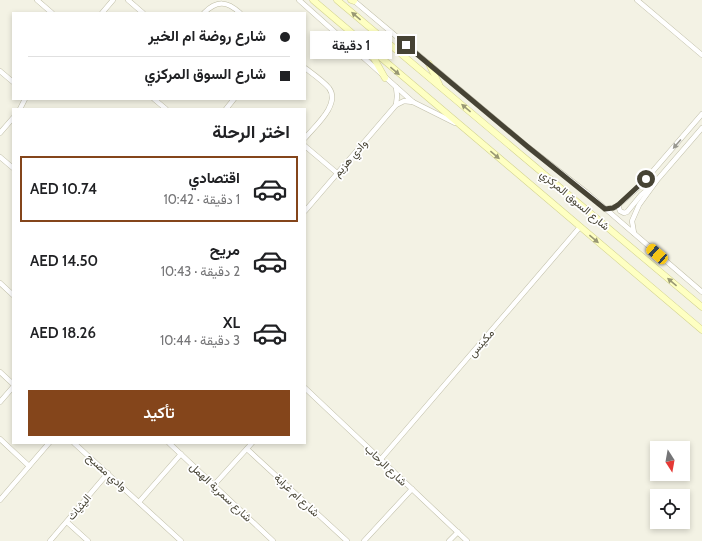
<!DOCTYPE html>
<html lang="ar">
<meta charset="utf-8">
<style>
:root{--surface:#fff;--page:#f6f6f6;--text:#202124;--muted:#757577;--line:#e0e0e0;--accent:#84451b}
body{margin:0;font-family:Cabin,Vazirmatn,sans-serif;background:var(--page);color:var(--text);direction:rtl;height:100vh;display:flex;flex-direction:column;font-size:15px;white-space:nowrap}
*{box-sizing:border-box;margin:0}
p{font-size:13px;color:var(--muted)}
.icon{flex:none;width:22px;height:22px;fill:none;stroke:currentColor;stroke-width:2;stroke-linecap:round;stroke-linejoin:round}
.map{position:relative;flex:1;overflow:hidden;direction:ltr}
.sheet{position:absolute;left:12px;top:108px;width:294px;height:336px;display:flex;flex-direction:column;background:var(--surface);border-radius:0px;box-shadow:0 2px 6px #0003;direction:rtl}
.sheet>*{flex:none}
.banner{position:absolute;left:12px;top:12px;width:294px;height:88px;border-radius:0px;box-shadow:0 2px 6px #0003;direction:rtl;display:grid;align-content:center;height:88px;padding:0 16px;background:var(--surface)}
.needle{width:26px;rotate:169deg}
.buttons{position:absolute;left:650px;top:441px;display:grid;gap:8px}
.buttons a{display:grid;place-items:center;width:40px;height:40px;border-radius:0px;background:var(--surface);box-shadow:0 2px 6px #0003;font-size:20px}
.end{position:absolute;width:18px;height:18px;margin:-9px;border:5px solid #464334;background:#fff;box-shadow:0 0 0 2px #fff}
.from{border-radius:50%}
.bubble{position:absolute;height:28px;border-radius:0px;background:var(--surface);box-shadow:0 2px 6px #0003;font-size:13px;font-weight:600;line-height:28px;text-align:center;direction:rtl}
.car{position:absolute;width:12px;height:24px;margin:-12px -6px;border-radius:5px;box-shadow:0 0 3px 1px #0007;background:linear-gradient(#f5c518 24%,#345 0 40%,#f5c518 0 76%,#345 0 86%,#f5c518 0)}
.banner b{display:flex;align-items:center;gap:14px;height:38px;font-size:15px}
.banner b+b{border-top:1px solid var(--line)}
.banner i{width:10px;height:10px;background:var(--text)}
ul{padding:0;list-style:none}
li{display:flex;align-items:center;gap:12px;height:66px;margin:0 8px 6px;padding:0 8px;border:2px solid transparent;border-radius:0px}
li div{flex:1}
li b{display:block;font-size:15px}
li em{font-style:normal;font-weight:600}
li.active{border-color:var(--accent)}
li>.icon{width:36px;height:36px;stroke-width:1.5}
h2{padding:0 16px;font-size:18px;line-height:48px}
.primary-button{display:flex;gap:8px;margin-top:auto;padding:8px 16px}
.primary-button a{flex:1;height:46px;border-radius:0px;background:var(--accent);color:#fff;font-size:16px;font-weight:600;line-height:46px;text-align:center}
.map>svg:first-child{display:block}
.lines{fill:none;stroke-linecap:round;stroke-linejoin:round}
.street-casing{stroke:#bfbda6;stroke-width:5.5}
.secondary-casing{stroke:#d2d28f;stroke-width:7}
.street{stroke:#fff;stroke-width:4.5}
.secondary{stroke:#feffc2;stroke-width:6}
.oneway{fill:#999874}
.oneway2{fill:#99988f}
.route{stroke:#464334;stroke-width:5}
.labels{text-anchor:middle;stroke-width:3.5;stroke-linejoin:round;paint-order:stroke}
.street-label{font-size:11px;fill:#464334;stroke:#fff}
</style>
<div class="map">
<svg width="702" height="541" viewBox="0 0 702 541">
<rect width="100%" height="100%" fill="#f3f2e4"/>
<g class="lines">
<g class="street-casing">
<g id="street">
<path d="M 37,0 L 52,13"/>
<path d="M 128,0 L 143,13"/>
<path d="M 299,0 L 413,102 L 455,123"/>
<path d="M 353,0 L 528,147 L 586,192 L 702,292"/>
<path d="M 637,0 L 702,55"/>
<path d="M 102,13 L 113,0"/>
<path d="M 204,13 C 217,0 227,1 240,13"/>
<path d="M 305,68 C 313,74 323,81 329,88 C 341,104 315,126 305,138"/>
<path d="M 0,71 L 13,82"/>
<path d="M 154,99 L 166,109"/>
<path d="M 396,105 L 397,96 L 396,87"/>
<path d="M 20,109 L 25,99"/>
<path d="M 226,109 L 234,99"/>
<path d="M 0,133 L 13,118"/>
<path d="M 305,146 L 337,173"/>
<path d="M 0,157 L 13,168"/>
<path d="M 618,205 L 620,211 L 624,213 L 627,212 L 641,195 L 647,190"/>
<path d="M 605,209 L 616,207 L 640,186 L 702,114"/>
<path d="M 305,211 L 396,105 L 404,101 L 413,102"/>
<path d="M 634,233 L 632,221 L 639,205 L 658,179 L 702,128"/>
<path d="M 0,283 L 13,295"/>
<path d="M 0,372 L 13,384"/>
<path d="M 305,388 L 467,541"/>
<path d="M 0,402 L 13,387"/>
<path d="M 0,439 L 29,466"/>
<path d="M 74,443 L 181,541"/>
<path d="M 169,443 L 273,541"/>
<path d="M 247,449 L 347,541"/>
<path d="M 381,459 L 580,227"/>
<path d="M 214,485 L 252,443"/>
<path d="M 0,500 L 49,443"/>
<path d="M 139,502 L 181,454"/>
<path d="M 67,522 L 88,541"/>
<path d="M 50,541 L 108,473"/>
<path d="M 364,541 L 412,489"/>
<path d="M 449,541 L 458,532"/>
</g>
</g>
<g class="secondary-casing">
<g id="secondary">
<path d="M 313,0 L 702,330"/>
<path d="M 337,0 L 702,307"/>
<path d="M 351,0 L 354,1"/>
<path d="M 371,53 L 385,78"/>
<path d="M 429,64 L 439,84"/>
</g>
</g>
<use href="#street" class="street"/>
<use href="#secondary" class="secondary"/>
</g>
<defs><path id="oneway-solid" d="M-6-.8H1V-3.2L6.5 0L1 3.2V.8H-6Z"/></defs>
<g class="oneway">
<use href="#oneway-solid" transform="translate(356 16) rotate(-140)"/>
<use href="#oneway-solid" transform="translate(395 71) rotate(40)"/>
<use href="#oneway-solid" transform="translate(466 108) rotate(-140)"/>
<use href="#oneway-solid" transform="translate(495 155) rotate(40)"/>
<use href="#oneway-solid" transform="translate(594 239) rotate(40)"/>
<use href="#oneway-solid" transform="translate(672 282) rotate(-140)"/>
</g>
<use class="oneway2" href="#oneway-solid" transform="translate(677 144) rotate(131)"/>
<g class="lines">
<path class="route" d="M 406,45 L 528,147 L 605,209 L 613,208 L 618,205 L 646,179"/>
</g>
<g class="labels">
<g class="street-label">
<text transform="translate(350 158) rotate(-49)" y="4">وادي هزيم</text>
<text transform="translate(575 200) rotate(40)" y="4">شارع السوق المركزي</text>
<text transform="translate(481 343) rotate(-49)" y="4">مكينس</text>
<text transform="translate(386 465) rotate(44)" y="4">شارع الرحاب</text>
<text transform="translate(107 472) rotate(42)" y="4">وادي مصبح</text>
<text transform="translate(221 492) rotate(43)" y="4">شارع سمرية الهمل</text>
<text transform="translate(297 495) rotate(43)" y="4">شارع ام غرابة</text>
<text transform="translate(79 507) rotate(-50)" y="4">اليثياث</text>
</g>
</g>
</svg>
<div class="buttons">
<a><svg class="needle" viewBox="-14 -14 28 28"><path d="M0-13l5 13h-10z" fill="#e53935"/><path d="M0 13l5-13h-10z" fill="#757577"/></svg></a>
<a><svg class="icon" aria-label="locate" viewBox="0 0 24 24"><circle cx="12" cy="12" r="6"/><path d="M12 2v4M12 18v4M2 12h4M18 12h4"/></svg></a>
</div>
<i class="end from" style="left:646px;top:179px"></i>
<i class="end" style="left:406px;top:45px"></i>
<div class="bubble" style="left:310px;top:31px;width:82px">1 دقيقة</div>
<i class="car" style="left:657px;top:254px;rotate:311deg"></i>
<div class="banner">
<b><i class="from"></i>شارع روضة ام الخير</b>
<b><i></i>شارع السوق المركزي</b>
</div>
<section class="sheet">
<h2>اختر الرحلة</h2>
<ul>
<li class="active"><svg class="icon" aria-label="car" viewBox="0 0 24 24"><path d="M5 17H2v-5l4-1 3-4h7l3 4 3 1v5h-3M9 17h6M6 11h13"/><circle cx="7" cy="17" r="2"/><circle cx="17" cy="17" r="2"/></svg><div><b>اقتصادي</b><p>1 دقيقة · 10:42</p></div><em>AED 10.74</em></li>
<li><svg class="icon" aria-label="car" viewBox="0 0 24 24"><path d="M5 17H2v-5l4-1 3-4h7l3 4 3 1v5h-3M9 17h6M6 11h13"/><circle cx="7" cy="17" r="2"/><circle cx="17" cy="17" r="2"/></svg><div><b>مريح</b><p>2 دقيقة · 10:43</p></div><em>AED 14.50</em></li>
<li><svg class="icon" aria-label="car" viewBox="0 0 24 24"><path d="M5 17H2v-5l4-1 3-4h7l3 4 3 1v5h-3M9 17h6M6 11h13"/><circle cx="7" cy="17" r="2"/><circle cx="17" cy="17" r="2"/></svg><div><b>XL</b><p>3 دقيقة · 10:44</p></div><em>AED 18.26</em></li>
</ul>
<div class="primary-button"><a>تأكيد</a></div>
</section>
</div>
